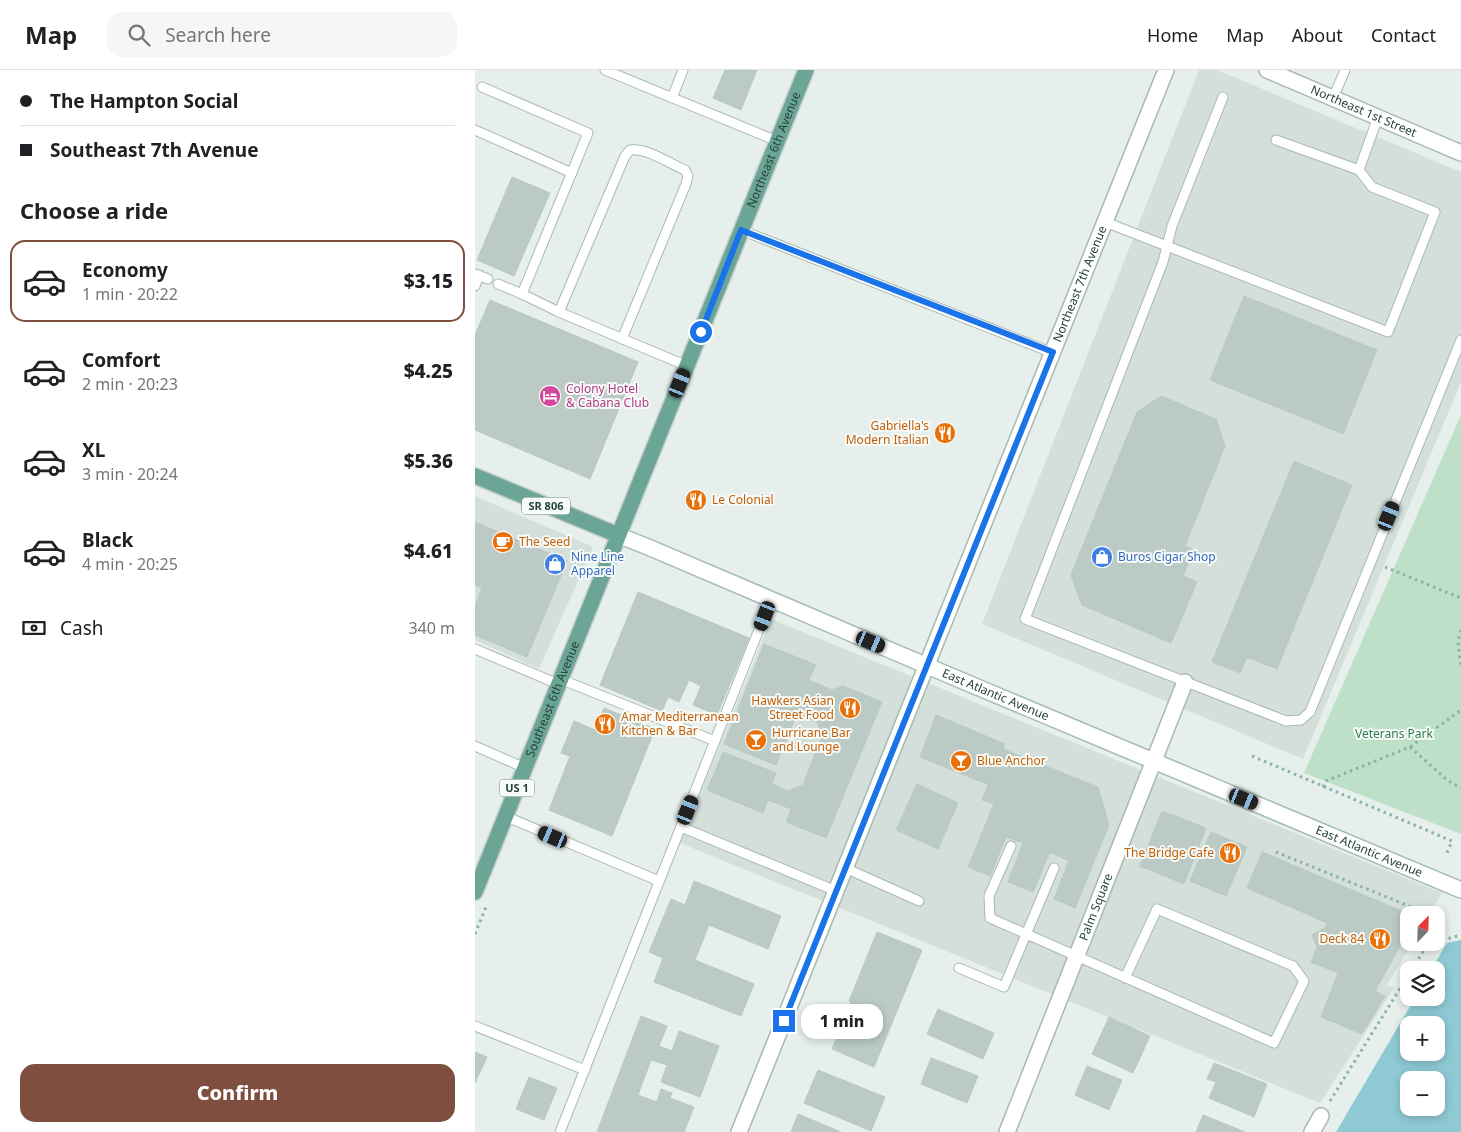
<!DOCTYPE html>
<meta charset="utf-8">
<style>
:root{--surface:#fff;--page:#f6f6f6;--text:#202124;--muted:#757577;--line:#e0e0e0;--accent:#7f4e3f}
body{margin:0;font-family:"Noto Sans",sans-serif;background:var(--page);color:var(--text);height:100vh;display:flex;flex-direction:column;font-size:19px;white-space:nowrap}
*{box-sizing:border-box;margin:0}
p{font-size:16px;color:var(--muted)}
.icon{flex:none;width:28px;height:28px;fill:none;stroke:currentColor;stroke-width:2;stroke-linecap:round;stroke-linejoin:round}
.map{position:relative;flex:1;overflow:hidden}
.side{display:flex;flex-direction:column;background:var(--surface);width:475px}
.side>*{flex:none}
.banner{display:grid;align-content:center;height:110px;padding:0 20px;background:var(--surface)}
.needle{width:32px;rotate:23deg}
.tools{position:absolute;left:925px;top:836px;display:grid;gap:10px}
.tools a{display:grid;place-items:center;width:45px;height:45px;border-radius:10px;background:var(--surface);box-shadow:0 2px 8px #0003;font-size:25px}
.end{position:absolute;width:22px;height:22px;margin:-11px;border:6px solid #1a73e8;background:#fff;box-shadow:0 0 0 2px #fff}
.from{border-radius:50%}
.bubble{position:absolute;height:35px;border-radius:15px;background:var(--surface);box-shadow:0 2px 8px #0003;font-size:16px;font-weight:800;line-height:35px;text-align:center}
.car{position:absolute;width:15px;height:30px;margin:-15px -8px;border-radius:6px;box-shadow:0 0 4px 1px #0007;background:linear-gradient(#222 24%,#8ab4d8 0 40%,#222 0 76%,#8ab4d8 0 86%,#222 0)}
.banner b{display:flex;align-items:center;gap:18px;height:48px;font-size:19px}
.banner b+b{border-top:1px solid var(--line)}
.banner i{width:12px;height:12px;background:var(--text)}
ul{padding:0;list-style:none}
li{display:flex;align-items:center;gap:15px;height:82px;margin:0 10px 8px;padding:0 10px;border:2px solid transparent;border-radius:15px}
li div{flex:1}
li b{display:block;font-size:19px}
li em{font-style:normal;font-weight:800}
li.current{border-color:var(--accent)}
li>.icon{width:45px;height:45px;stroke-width:1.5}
h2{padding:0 20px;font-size:22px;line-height:60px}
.pay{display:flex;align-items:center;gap:12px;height:55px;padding:0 20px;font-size:19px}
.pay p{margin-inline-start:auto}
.primary-button{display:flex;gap:10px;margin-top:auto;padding:10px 20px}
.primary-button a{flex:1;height:58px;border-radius:15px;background:var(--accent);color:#fff;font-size:20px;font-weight:800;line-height:58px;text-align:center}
header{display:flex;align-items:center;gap:30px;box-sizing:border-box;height:70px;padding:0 25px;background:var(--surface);border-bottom:1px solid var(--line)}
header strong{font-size:24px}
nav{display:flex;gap:28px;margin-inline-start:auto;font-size:18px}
.search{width:350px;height:45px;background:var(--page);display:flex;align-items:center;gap:12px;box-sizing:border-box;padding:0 18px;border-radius:15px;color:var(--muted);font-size:19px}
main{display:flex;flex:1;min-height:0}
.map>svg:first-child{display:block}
.built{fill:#d4dfda}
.green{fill:#bfe0c8}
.water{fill:#8ec9d4;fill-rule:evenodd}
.building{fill:#bbcac4;stroke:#b8c9c2}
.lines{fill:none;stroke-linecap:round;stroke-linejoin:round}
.lane-casing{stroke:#a8b8b2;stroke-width:11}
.street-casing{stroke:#a8b8b2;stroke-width:18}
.secondary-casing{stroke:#a4bbb3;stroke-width:18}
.primary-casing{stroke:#c2cac8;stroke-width:18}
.path{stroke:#86b3a5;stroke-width:3;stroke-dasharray:2.5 4;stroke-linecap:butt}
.lane{stroke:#fff;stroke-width:9}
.street{stroke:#fff;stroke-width:15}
.secondary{stroke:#fff;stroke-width:15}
.primary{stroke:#6aa596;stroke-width:15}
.route{stroke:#1a73e8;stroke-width:6}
.labels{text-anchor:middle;stroke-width:4;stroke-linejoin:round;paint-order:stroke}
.shield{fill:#f7fbf9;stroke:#637a73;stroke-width:1}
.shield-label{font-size:11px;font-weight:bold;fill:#24423a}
.street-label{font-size:12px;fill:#24423a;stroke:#f7fbf9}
.hotel-label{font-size:12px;fill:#b23c85;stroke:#f7fbf9;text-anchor:start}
.food-label{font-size:12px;fill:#c56008;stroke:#f7fbf9;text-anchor:start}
.shop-label{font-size:12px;fill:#366cbe;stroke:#f7fbf9;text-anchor:start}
.park-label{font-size:12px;fill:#2d7a4b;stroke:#f7fbf9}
</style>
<header>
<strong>Map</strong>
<div class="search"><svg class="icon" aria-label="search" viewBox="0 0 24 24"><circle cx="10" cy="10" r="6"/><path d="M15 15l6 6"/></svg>Search here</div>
<nav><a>Home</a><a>Map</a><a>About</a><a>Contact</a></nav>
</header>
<main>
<section class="side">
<div class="banner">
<b><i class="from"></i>The Hampton Social</b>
<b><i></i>Southeast 7th Avenue</b>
</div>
<h2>Choose a ride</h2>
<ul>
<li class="current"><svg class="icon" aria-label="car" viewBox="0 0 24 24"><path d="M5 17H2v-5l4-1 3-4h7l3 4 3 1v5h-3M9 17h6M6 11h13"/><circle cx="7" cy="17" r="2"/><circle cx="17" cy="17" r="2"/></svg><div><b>Economy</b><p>1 min · 20:22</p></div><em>$3.15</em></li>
<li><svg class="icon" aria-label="car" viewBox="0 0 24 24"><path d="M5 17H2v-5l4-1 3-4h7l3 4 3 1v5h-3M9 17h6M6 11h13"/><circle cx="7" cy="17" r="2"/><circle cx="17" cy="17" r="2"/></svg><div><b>Comfort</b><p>2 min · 20:23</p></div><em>$4.25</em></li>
<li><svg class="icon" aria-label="car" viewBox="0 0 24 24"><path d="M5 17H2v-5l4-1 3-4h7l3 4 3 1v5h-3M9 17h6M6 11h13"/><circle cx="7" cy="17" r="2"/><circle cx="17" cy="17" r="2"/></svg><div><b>XL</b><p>3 min · 20:24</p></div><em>$5.36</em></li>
<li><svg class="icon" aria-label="car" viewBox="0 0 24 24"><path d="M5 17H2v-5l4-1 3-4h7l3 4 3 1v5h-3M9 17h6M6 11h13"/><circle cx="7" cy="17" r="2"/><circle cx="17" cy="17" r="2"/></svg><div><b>Black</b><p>4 min · 20:25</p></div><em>$4.61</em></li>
</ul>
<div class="pay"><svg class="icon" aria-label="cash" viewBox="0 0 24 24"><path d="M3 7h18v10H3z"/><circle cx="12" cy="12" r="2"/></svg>Cash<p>340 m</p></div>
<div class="primary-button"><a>Confirm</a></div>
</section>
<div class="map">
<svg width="986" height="1062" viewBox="0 0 986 1062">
<rect width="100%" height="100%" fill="#e6efeb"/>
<g class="built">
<path d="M 724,0 L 742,0 L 986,102 L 986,312 L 828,689 L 507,554 Z"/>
<path d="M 0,426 L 118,477 L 64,599 L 0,570 Z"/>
<path d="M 296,549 L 967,823 L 954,845 L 934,845 L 934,872 L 937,873 L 912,915 L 919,918 L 845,1033 L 205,773 Z"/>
</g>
<path class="green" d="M 986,345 L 986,764 L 829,703 Z"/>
<path class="water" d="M 986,870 L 986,1062 L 861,1062 L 940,928 L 961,928 L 961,900 L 956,900 L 972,873 ZM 934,955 L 961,955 L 961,982 L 934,982 ZM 934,1010 L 961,1010 L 961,1038 L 934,1038 Z"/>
<g class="building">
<path d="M 250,0 L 282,0 L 266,40 L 238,28 Z"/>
<path d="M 37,107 L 75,123 L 39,206 L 2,190 Z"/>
<path d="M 769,226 L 902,280 L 868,364 L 735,310 Z"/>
<path d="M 15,230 L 163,292 L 115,409 L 0,360 L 0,265 Z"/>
<path d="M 686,326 L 741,349 L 750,376 L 710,476 L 719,480 L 708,506 L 722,512 L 696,573 L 607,535 L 596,505 L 662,342 Z"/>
<path d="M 819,391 L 877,415 L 802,599 L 772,587 L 765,603 L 737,592 Z"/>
<path d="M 0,452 L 92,491 L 52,587 L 0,565 L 0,535 L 7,518 L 0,515 Z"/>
<path d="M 163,522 L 274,568 L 242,645 L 218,635 L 226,616 L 214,610 L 204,632 L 193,627 L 187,641 L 125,615 Z"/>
<path d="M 289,574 L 341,595 L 334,610 L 357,620 L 368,616 L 407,632 L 351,768 L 311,752 L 316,739 L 293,730 L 288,743 L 232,720 L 248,682 L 301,703 L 297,714 L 313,721 L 328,715 L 347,666 L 342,652 L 322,644 L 301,695 L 249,674 Z"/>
<path d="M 129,638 L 180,659 L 137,766 L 74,740 L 95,686 L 86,683 L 99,651 L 120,660 Z"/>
<path d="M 461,645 L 530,674 L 514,715 L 445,687 Z"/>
<path d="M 528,679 L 623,717 L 634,755 L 600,838 L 579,829 L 594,791 L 575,782 L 558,822 L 533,812 L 548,773 L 531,767 L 515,806 L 493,797 L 519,734 L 507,730 Z"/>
<path d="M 442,714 L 483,733 L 463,779 L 421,760 Z"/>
<path d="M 687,741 L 731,758 L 709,814 L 665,796 Z"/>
<path d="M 736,762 L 772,777 L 751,826 L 715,811 Z"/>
<path d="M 787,782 L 936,845 L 934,845 L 934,860 L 900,921 L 910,926 L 887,964 L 846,947 L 863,903 L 836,892 L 842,877 L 837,865 L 850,858 L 852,853 L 772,818 Z"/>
<path d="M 219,811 L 306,846 L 293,879 L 234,855 L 220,890 L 279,914 L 266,946 L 179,912 L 188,888 L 174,882 L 196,829 L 210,835 Z"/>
<path d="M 402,862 L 447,880 L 399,997 L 357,979 L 376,932 L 374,931 Z"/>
<path d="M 463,939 L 519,963 L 508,989 L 452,964 Z"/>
<path d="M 166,946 L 192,956 L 184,976 L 197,981 L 204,961 L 244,976 L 225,1027 L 186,1012 L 192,995 L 176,990 L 163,1025 L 182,1032 L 186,1019 L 197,1023 L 195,1028 L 219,1037 L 209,1062 L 122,1062 Z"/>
<path d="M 634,947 L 675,966 L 658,1003 L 617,984 Z"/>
<path d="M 0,982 L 12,987 L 0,1013 Z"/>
<path d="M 456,988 L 503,1006 L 492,1033 L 446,1014 Z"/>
<path d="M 739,993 L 792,1014 L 779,1047 L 734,1028 L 741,1012 L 732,1009 Z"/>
<path d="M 612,996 L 647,1010 L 634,1040 L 600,1025 Z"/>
<path d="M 343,1000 L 410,1027 L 396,1061 L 329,1033 Z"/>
<path d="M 54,1007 L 82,1018 L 69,1050 L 41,1039 Z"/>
<path d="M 323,1044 L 366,1062 L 316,1062 Z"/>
<path d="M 728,1045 L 770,1062 L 721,1062 Z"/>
</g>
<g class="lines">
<g class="lane-casing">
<g id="lane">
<path d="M 130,0 L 302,71"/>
<path d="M 7,17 L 113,63 L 47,224 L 84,242 L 212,296"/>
<path d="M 748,27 L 697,156 L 688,192 L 550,549 L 811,651 L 826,650 L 835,642 L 986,270"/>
<path d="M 197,28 L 208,0"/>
<path d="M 858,28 L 870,0"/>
<path d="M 0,60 L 97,103"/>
<path d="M 801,70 L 884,100 L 903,47"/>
<path d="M 630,152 L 913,262 L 960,142 L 897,117 L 884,100"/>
<path d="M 266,160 L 578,283"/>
<path d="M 0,204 L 13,209"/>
<path d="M 23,214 L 47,224"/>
<path d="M 0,216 L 4,205"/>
<path d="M 84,242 L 150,86 L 155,80 C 173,78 193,93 210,100 L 213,106 L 211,114 L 147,269"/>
<path d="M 0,579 L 83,614"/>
<path d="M 85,609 L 240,671"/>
<path d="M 0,676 L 50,698"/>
<path d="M 30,746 L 184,811"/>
<path d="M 206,757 L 361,821"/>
<path d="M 536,776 L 514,826 L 515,848 C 610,890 705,932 799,973 L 829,911 L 818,896 L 682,839 L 650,908"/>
<path d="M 370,798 L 444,831"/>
<path d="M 484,898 L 529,917 L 579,798"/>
<path d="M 0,956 L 110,1000"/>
<path d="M 85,1062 L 296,529"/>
</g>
</g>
<g class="street-casing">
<g id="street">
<path id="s1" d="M 792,0 L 986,83"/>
<path id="s2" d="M 264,1062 L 691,0"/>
<path id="s3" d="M 532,1062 L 710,612"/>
<path d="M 837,1062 L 846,1046"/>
</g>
</g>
<g class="secondary-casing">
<g id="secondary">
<path id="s4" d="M 143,465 L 173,477 L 483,609 L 986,820"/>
</g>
</g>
<g class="primary-casing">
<g id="primary">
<path d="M 0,406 L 143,465"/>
<path id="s5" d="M 0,822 L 331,0"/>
</g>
</g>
<g class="path">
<path d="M 910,497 L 986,528"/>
<path d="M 986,560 L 983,572 L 986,597"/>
<path d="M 935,677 L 972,710 L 986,718"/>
<path d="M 777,686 L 977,771 L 971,785"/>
<path d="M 848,717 L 851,711 L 935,677 L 986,640"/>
<path d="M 801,782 L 956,845"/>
<path d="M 0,864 L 11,837"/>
<path d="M 961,872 L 986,865"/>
<path d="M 937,900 L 952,875 L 951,872"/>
<path d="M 855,1031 L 934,904"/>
</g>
<use href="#lane" class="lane"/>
<use href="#street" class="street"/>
<use href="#secondary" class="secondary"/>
<use href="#primary" class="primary"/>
</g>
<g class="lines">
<path class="route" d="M 226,262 L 266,160 L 578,282 L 309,951"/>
</g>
<defs>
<g id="hotel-disc" transform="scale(1.125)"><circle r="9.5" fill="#d1479c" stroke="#f7fbf9"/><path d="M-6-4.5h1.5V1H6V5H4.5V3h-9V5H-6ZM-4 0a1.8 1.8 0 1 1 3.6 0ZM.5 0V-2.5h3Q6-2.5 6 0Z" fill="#fff"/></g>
<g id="restaurant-disc" transform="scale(1.125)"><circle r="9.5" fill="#e8710a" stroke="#f7fbf9"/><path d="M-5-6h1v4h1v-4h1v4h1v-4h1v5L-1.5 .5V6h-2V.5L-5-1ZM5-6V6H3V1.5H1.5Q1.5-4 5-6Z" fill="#fff"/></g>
<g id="cafe-disc" transform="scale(1.125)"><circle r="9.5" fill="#e8710a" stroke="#f7fbf9"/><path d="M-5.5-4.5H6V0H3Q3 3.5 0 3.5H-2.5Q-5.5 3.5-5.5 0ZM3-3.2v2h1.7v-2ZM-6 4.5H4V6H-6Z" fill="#fff"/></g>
<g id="shop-disc" transform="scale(1.125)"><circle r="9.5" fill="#3f7fe0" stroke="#f7fbf9"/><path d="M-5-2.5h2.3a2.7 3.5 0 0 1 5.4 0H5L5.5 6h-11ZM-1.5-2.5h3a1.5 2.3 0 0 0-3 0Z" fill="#fff"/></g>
<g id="bar-disc" transform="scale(1.125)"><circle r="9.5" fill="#e8710a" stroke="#f7fbf9"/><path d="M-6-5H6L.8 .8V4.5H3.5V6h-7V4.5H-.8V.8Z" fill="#fff"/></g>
</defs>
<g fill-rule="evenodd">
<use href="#hotel-disc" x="75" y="326"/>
<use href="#restaurant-disc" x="470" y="363"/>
<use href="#restaurant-disc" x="221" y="430"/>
<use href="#cafe-disc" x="28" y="472"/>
<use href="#shop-disc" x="627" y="487"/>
<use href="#shop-disc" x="80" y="494"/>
<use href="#restaurant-disc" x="375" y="638"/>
<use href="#restaurant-disc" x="130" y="654"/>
<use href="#bar-disc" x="281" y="670"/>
<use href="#bar-disc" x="486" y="691"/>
<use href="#restaurant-disc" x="755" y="783"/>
<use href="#restaurant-disc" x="905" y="869"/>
</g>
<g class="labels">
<g class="shield">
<rect x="47" y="427.5" width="48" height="17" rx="4"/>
<rect x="24.5" y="709.5" width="35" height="17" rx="4"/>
</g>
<g class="shield-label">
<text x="71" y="440">SR 806</text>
<text x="42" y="722">US 1</text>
</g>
<g class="street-label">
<text dy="4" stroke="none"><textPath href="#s1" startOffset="105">Northeast 1st Street</textPath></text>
<text dy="4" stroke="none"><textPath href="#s5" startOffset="800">Northeast 6th Avenue</textPath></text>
<text dy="4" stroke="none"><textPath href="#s2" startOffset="914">Northeast 7th Avenue</textPath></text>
<text dy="4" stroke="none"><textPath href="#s4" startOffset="410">East Atlantic Avenue</textPath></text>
<text dy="4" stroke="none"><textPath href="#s5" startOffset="208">Southeast 6th Avenue</textPath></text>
<text dy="4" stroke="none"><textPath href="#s4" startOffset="815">East Atlantic Avenue</textPath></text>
<text dy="4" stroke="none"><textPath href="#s3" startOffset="242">Palm Square</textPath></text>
</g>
<g class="hotel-label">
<text x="91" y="323">Colony Hotel<tspan x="91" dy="14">&amp; Cabana Club</tspan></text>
</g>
<g class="food-label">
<text x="454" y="360" text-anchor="end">Gabriella's<tspan x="454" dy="14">Modern Italian</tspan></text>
<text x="237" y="434">Le Colonial</text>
<text x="44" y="476">The Seed</text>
<text x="359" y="635" text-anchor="end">Hawkers Asian<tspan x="359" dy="14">Street Food</tspan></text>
<text x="146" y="651">Amar Mediterranean<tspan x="146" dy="14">Kitchen &amp; Bar</tspan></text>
<text x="297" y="667">Hurricane Bar<tspan x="297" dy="14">and Lounge</tspan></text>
<text x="502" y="695">Blue Anchor</text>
<text x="739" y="787" text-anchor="end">The Bridge Cafe</text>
<text x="889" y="873" text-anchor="end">Deck 84</text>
</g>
<g class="shop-label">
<text x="96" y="491">Nine Line<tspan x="96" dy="14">Apparel</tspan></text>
<text x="643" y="491">Buros Cigar Shop</text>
</g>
<g class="park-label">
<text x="919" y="668">Veterans Park</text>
</g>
</g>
</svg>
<div class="tools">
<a><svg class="needle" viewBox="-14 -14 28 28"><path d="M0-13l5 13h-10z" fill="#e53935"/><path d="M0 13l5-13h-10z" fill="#757577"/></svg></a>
<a><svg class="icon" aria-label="layers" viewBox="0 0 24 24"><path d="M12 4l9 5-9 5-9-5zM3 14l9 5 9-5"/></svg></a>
<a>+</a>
<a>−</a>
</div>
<i class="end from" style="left:226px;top:262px"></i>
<i class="end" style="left:309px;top:951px"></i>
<div class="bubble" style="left:326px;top:934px;width:82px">1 min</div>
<i class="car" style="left:205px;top:313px;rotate:22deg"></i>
<i class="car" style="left:914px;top:446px;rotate:22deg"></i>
<i class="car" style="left:290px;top:546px;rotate:201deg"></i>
<i class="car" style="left:396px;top:572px;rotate:113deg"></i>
<i class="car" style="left:769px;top:729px;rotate:112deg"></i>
<i class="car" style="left:213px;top:740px;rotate:22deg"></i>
<i class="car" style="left:78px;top:767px;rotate:293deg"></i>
</div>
</main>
